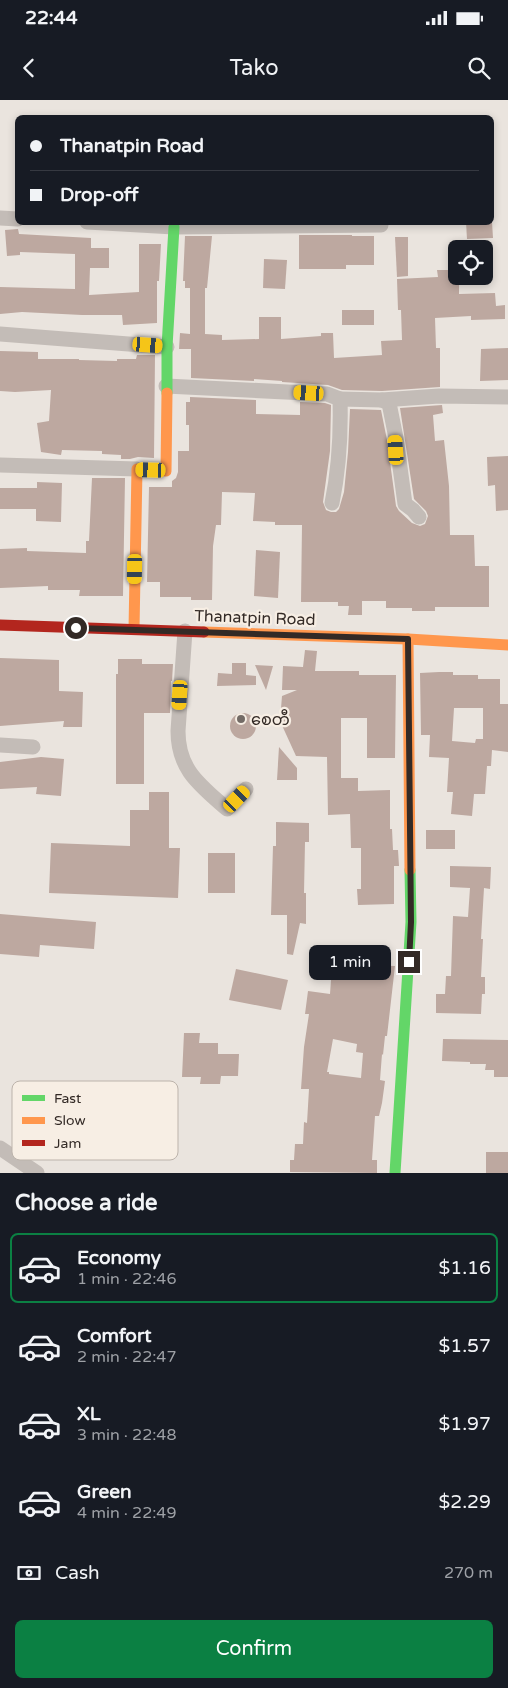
<!DOCTYPE html>
<meta charset="utf-8">
<style>
:root{--surface:#171b24;--page:#20242c;--text:#f1f3f6;--muted:#9ea1a6;--line:#363941;--accent:#0b8043}
body{margin:0;font-family:"Varela Round","Noto Sans Myanmar",sans-serif;background:var(--page);color:var(--text);height:100vh;display:flex;flex-direction:column;font-size:19px;white-space:nowrap}
*{box-sizing:border-box;margin:0}
p{font-size:16px;color:var(--muted)}
.icon{flex:none;width:28px;height:28px;fill:none;stroke:currentColor;stroke-width:2;stroke-linecap:round;stroke-linejoin:round}
.map{position:relative;height:1073px;overflow:hidden}
.sheet{display:flex;flex-direction:column;background:var(--surface);flex:1}
.sheet>*{flex:none}
.top-card{position:absolute;left:15px;top:15px;width:479px;height:110px;border-radius:8px;box-shadow:0 2px 8px #0003;display:grid;align-content:center;height:110px;padding:0 15px;background:var(--surface)}
.fabs{position:absolute;left:448px;top:140px;display:grid;gap:10px}
.fabs a{display:grid;place-items:center;width:45px;height:45px;border-radius:8px;background:var(--surface);box-shadow:0 2px 8px #0003;font-size:25px}
.end{position:absolute;width:22px;height:22px;margin:-11px;border:6px solid #332a26;background:#fff;box-shadow:0 0 0 2px #fff}
.from{border-radius:50%}
.bubble{position:absolute;height:35px;border-radius:8px;background:var(--surface);box-shadow:0 2px 8px #0003;font-size:16px;font-weight:600;line-height:35px;text-align:center}
.car{position:absolute;width:15px;height:30px;margin:-15px -8px;border-radius:6px;box-shadow:0 0 4px 1px #0007;background:linear-gradient(#f5c518 24%,#345 0 40%,#f5c518 0 76%,#345 0 86%,#f5c518 0)}
.top-card b{display:flex;align-items:center;gap:18px;height:48px;font-size:19px}
.top-card b+b{border-top:1px solid var(--line)}
.top-card i{width:12px;height:12px;background:var(--text)}
ul{padding:0;list-style:none}
li{display:flex;align-items:center;gap:15px;height:70px;margin:0 10px 8px;padding:0 5px;border:2px solid transparent;border-radius:8px}
li div{flex:1}
li b{display:block;font-size:19px}
li em{font-style:normal;font-weight:600}
li.selected{border-color:var(--accent)}
li>.icon{width:45px;height:45px;stroke-width:1.5}
h2{padding:0 15px;font-size:22px;line-height:60px}
.pay{display:flex;align-items:center;gap:12px;height:55px;padding:0 15px;font-size:19px}
.pay p{margin-inline-start:auto}
.cta{display:flex;gap:10px;margin-top:auto;padding:10px 15px}
.cta a{flex:1;height:58px;border-radius:8px;background:var(--accent);color:#fff;font-size:20px;font-weight:600;line-height:58px;text-align:center}
.status{display:flex;justify-content:space-between;align-items:center;height:35px;padding:0 25px;background:var(--surface);direction:ltr}
.status svg{height:14px;fill:currentColor}
header{display:flex;justify-content:space-between;align-items:center;height:65px;padding:0 15px;background:var(--surface);font-size:22px;font-weight:600}
.map>svg:first-child{display:block}
.building{fill:#bda8a0;fill-rule:evenodd}
.lines{fill:none;stroke-linecap:round;stroke-linejoin:round}
.street{stroke:#c3bcb7;stroke-width:15}
.fast{stroke:#63d668;stroke-width:11}
.slow{stroke:#ff974d;stroke-width:11}
.jam{stroke:#b3261e;stroke-width:11}
.route{stroke:#332a26;stroke-width:6}
.poi-dot{fill:#736b66;stroke:#f7eee4;stroke-width:2}
.labels{text-anchor:middle;stroke-width:4.5;stroke-linejoin:round;paint-order:stroke}
.street-label{font-size:16px;fill:#332a26;stroke:#f7eee4}
.poi-label{font-size:16px;fill:#332a26;stroke:#f7eee4;text-anchor:start}
.key{fill:#f7eee4;stroke:#bcb3ab;stroke-width:1}
.key-label{font-size:14px;fill:#332a26}
</style>
<div class="status"><b>22:44</b><svg viewBox="0 0 49 12"><path d="M0 12V9h3v3zM5 12V6h3v6zM10 12V3h3v9zM15 12V0h3v12zM26 1h20v11H26zM47 4h2v5h-2z"/></svg></div>
<header><svg class="icon" aria-label="back" viewBox="0 0 24 24"><path d="M15 5l-7 7 7 7"/></svg>Tako<svg class="icon" aria-label="search" viewBox="0 0 24 24"><circle cx="10" cy="10" r="6"/><path d="M15 15l6 6"/></svg></header>
<div class="map">
<svg width="508" height="1073" viewBox="0 0 508 1073">
<rect width="100%" height="100%" fill="#eae4de"/>
<g class="building">
<path d="M 466,122 L 492,122 L 493,138 L 467,139 Z"/>
<path d="M 18,129 L 19,134 L 91,138 L 91,148 L 109,148 L 109,168 L 90,168 L 89,195 L 139,192 L 139,144 L 161,144 L 159,181 L 157,181 L 157,223 L 123,225 L 122,215 L 82,215 L 22,212 L 0,214 L 0,187 L 75,189 L 75,154 L 20,152 L 20,155 L 7,156 L 5,130 Z"/>
<path d="M 299,135 L 352,135 L 352,136 L 374,136 L 374,165 L 346,165 L 346,169 L 299,169 Z"/>
<path d="M 185,136 L 212,136 L 207,188 L 205,188 L 205,234 L 222,235 L 222,240 L 259,239 L 259,217 L 281,217 L 281,239 L 321,236 L 321,233 L 333,233 L 334,258 L 382,255 L 381,241 L 402,240 L 401,210 L 398,210 L 397,179 L 438,177 L 437,170 L 456,170 L 456,176 L 459,176 L 459,194 L 495,193 L 496,206 L 505,205 L 505,219 L 471,220 L 471,216 L 435,218 L 436,248 L 440,248 L 440,287 L 382,291 L 342,290 L 328,285 L 282,282 L 282,281 L 254,279 L 254,281 L 191,278 L 191,249 L 179,249 L 180,233 L 190,234 L 190,188 L 185,188 L 185,181 L 183,181 Z"/>
<path d="M 395,137 L 408,137 L 408,176 L 397,177 Z"/>
<path d="M 264,159 L 287,160 L 285,189 L 263,188 Z"/>
<rect x="342" y="210" width="32" height="15"/>
<path d="M 508,248 L 508,280 L 480,281 L 481,249 Z"/>
<path d="M 0,251 L 38,252 L 38,259 L 79,259 L 79,260 L 117,261 L 117,259 L 136,259 L 137,255 L 155,255 L 154,358 L 138,357 L 130,359 L 121,359 L 121,355 L 102,354 L 102,351 L 62,350 L 61,355 L 41,352 L 37,323 L 49,321 L 51,290 L 15,292 L 0,291 Z"/>
<path d="M 190,297 L 256,300 L 256,314 L 300,315 L 300,302 L 325,303 L 331,305 L 330,351 L 323,402 L 326,410 L 331,412 L 336,412 L 339,409 L 344,392 L 348,352 L 350,309 L 381,310 L 387,340 L 396,406 L 399,411 L 412,423 L 420,426 L 425,424 L 428,416 L 426,411 L 414,399 L 400,308 L 442,305 L 443,313 L 433,315 L 435,341 L 444,340 L 449,386 L 450,435 L 474,435 L 475,466 L 489,466 L 489,507 L 435,507 L 435,511 L 412,511 L 412,508 L 386,508 L 386,501 L 362,501 L 362,515 L 348,515 L 349,506 L 338,506 L 338,502 L 301,502 L 302,425 L 275,425 L 275,422 L 253,421 L 255,393 L 222,392 L 221,425 L 216,425 L 213,446 L 212,500 L 191,500 L 191,497 L 160,497 L 160,482 L 147,482 L 149,387 L 172,387 L 172,381 L 176,378 L 178,372 L 178,351 L 189,351 L 189,325 L 186,325 L 186,302 L 190,302 Z"/>
<path d="M 508,356 L 508,410 L 496,411 L 495,385 L 488,386 L 487,357 Z"/>
<path d="M 92,378 L 125,378 L 123,496 L 79,496 L 80,490 L 48,490 L 48,486 L 0,488 L 0,449 L 27,448 L 27,451 L 86,453 L 86,441 L 89,441 Z"/>
<path d="M 37,382 L 62,383 L 61,422 L 36,421 L 36,409 L 0,409 L 0,388 L 37,388 Z"/>
<path d="M 256,450 L 280,452 L 278,498 L 254,496 Z"/>
<path d="M 305,550 L 317,551 L 315,571 L 359,571 L 359,575 L 396,575 L 395,658 L 367,658 L 367,618 L 341,618 L 341,678 L 358,678 L 358,691 L 390,690 L 390,729 L 392,729 L 393,750 L 398,750 L 399,766 L 394,766 L 394,804 L 358,805 L 357,789 L 361,789 L 361,748 L 351,748 L 350,714 L 328,715 L 327,657 L 296,656 L 280,621 L 282,596 L 297,590 L 282,590 L 283,566 L 303,567 Z"/>
<path d="M 0,558 L 59,560 L 59,591 L 83,592 L 82,627 L 63,627 L 64,621 L 0,626 Z"/>
<path d="M 118,559 L 142,559 L 142,564 L 173,564 L 172,581 L 171,581 L 170,613 L 144,613 L 144,684 L 116,684 L 116,574 L 118,574 Z"/>
<path d="M 232,563 L 246,563 L 246,575 L 256,576 L 256,585 L 217,586 L 218,573 L 232,574 Z"/>
<path d="M 255,565 L 273,566 L 266,590 Z"/>
<path d="M 439,572 L 453,572 L 453,575 L 478,575 L 478,579 L 500,579 L 500,604 L 508,604 L 508,652 L 492,650 L 491,666 L 487,666 L 485,694 L 474,694 L 472,716 L 451,714 L 453,692 L 447,692 L 449,658 L 429,657 L 430,635 L 421,635 L 420,573 ZM 454,608 L 483,608 L 483,639 L 476,639 L 475,643 L 452,641 Z"/>
<circle cx="243" cy="626" r="13"/>
<path d="M 279,647 L 297,668 L 297,680 L 277,680 Z"/>
<path d="M 41,657 L 64,659 L 61,696 L 36,694 L 37,687 L 0,689 L 0,662 Z"/>
<path d="M 149,692 L 169,692 L 169,748 L 180,748 L 178,798 L 49,793 L 51,743 L 130,746 L 130,710 L 149,710 Z"/>
<path d="M 276,722 L 309,723 L 309,742 L 305,742 L 304,793 L 306,793 L 306,824 L 300,823 L 293,855 L 287,854 L 287,815 L 271,815 L 273,746 L 276,746 Z"/>
<rect x="426" y="730" width="29" height="19"/>
<rect x="208" y="753" width="27" height="40"/>
<path d="M 450,766 L 491,767 L 490,789 L 484,788 L 481,839 L 483,839 L 481,877 L 485,877 L 485,894 L 482,894 L 481,914 L 436,913 L 436,894 L 445,894 L 446,876 L 451,876 L 453,816 L 468,817 L 470,788 L 450,787 Z"/>
<path d="M 0,814 L 96,822 L 94,849 L 40,845 L 39,857 L 0,854 Z"/>
<path d="M 337,858 L 366,860 L 365,865 L 395,866 L 387,936 L 385,936 L 383,955 L 382,954 L 380,980 L 385,981 L 382,1003 L 379,1016 L 375,1016 L 372,1060 L 377,1060 L 377,1073 L 290,1072 L 290,1060 L 294,1060 L 295,1044 L 303,1044 L 304,1022 L 307,1023 L 309,989 L 301,989 L 304,947 L 309,914 L 305,914 L 308,891 L 330,894 L 332,866 L 337,867 ZM 333,939 L 357,944 L 356,952 L 363,953 L 361,978 L 329,974 L 329,972 L 327,972 Z"/>
<path d="M 236,869 L 288,880 L 281,910 L 229,900 Z"/>
<path d="M 184,933 L 200,933 L 199,943 L 218,943 L 218,954 L 239,954 L 238,976 L 221,976 L 220,984 L 200,984 L 201,977 L 182,977 Z"/>
<path d="M 443,939 L 508,940 L 508,977 L 494,977 L 494,970 L 485,970 L 486,964 L 470,964 L 470,962 L 442,961 Z"/>
<rect x="486" y="1052" width="22" height="21"/>
</g>
<g class="lines">
<g class="street">
<path d="M 0,118 L 18,119"/>
<path d="M 87,122 L 174,127 L 381,125"/>
<path d="M 0,234 L 167,247"/>
<path d="M 166,286 L 327,294 L 340,299 C 341,334 339,369 332,403"/>
<path d="M 340,299 L 382,300 L 389,303 L 396,338 L 405,404 L 413,410 L 419,417"/>
<path d="M 382,300 L 439,296 L 508,297"/>
<path d="M 0,365 L 137,369"/>
<path d="M 185,531 L 178,631 C 178,670 200,685 227,709 L 246,689"/>
<path d="M 0,645 L 33,647"/>
<path d="M 0,1048 L 37,1073"/>
</g>
<g class="fast">
<path d="M 167,293 L 167,247 L 174,127"/>
<path d="M 395,1073 L 411,822 L 410,770"/>
</g>
<g class="slow">
<path d="M 134,529 L 137,369 L 166,371 L 167,293"/>
<path d="M 204,532 L 408,539 L 508,545"/>
<path d="M 408,539 L 410,770"/>
</g>
<path class="jam" d="M 0,525 L 204,532"/>
</g>
<g class="lines">
<path class="route" d="M 76,528 L 408,539 L 411,822 L 409,862"/>
</g>
<circle class="poi-dot" cx="241" cy="619" r="5"/>
<g class="labels">
<g class="street-label">
<text transform="translate(255 517) rotate(2)" y="6">Thanatpin Road</text>
</g>
<g class="poi-label">
<text x="251" y="625">စေတီ</text>
</g>
</g>
<rect x="12" y="981" width="166" height="79" rx="8" class="key"/>
<rect x="22" y="995" width="23" height="6" fill="#63d668"/>
<rect x="22" y="1017" width="23" height="7" fill="#ff974d"/>
<rect x="22" y="1040" width="23" height="6" fill="#b3261e"/>
<g class="key-label">
<text x="54" y="1003">Fast</text>
<text x="54" y="1025">Slow</text>
<text x="54" y="1048">Jam</text>
</g>
</svg>
<div class="fabs">
<a><svg class="icon" aria-label="locate" viewBox="0 0 24 24"><circle cx="12" cy="12" r="6"/><path d="M12 2v4M12 18v4M2 12h4M18 12h4"/></svg></a>
</div>
<i class="end from" style="left:76px;top:528px"></i>
<i class="end" style="left:409px;top:862px"></i>
<div class="bubble" style="left:309px;top:845px;width:82px">1 min</div>
<i class="car" style="left:148px;top:245px;rotate:94deg"></i>
<i class="car" style="left:309px;top:293px;rotate:273deg"></i>
<i class="car" style="left:396px;top:350px;rotate:356deg"></i>
<i class="car" style="left:151px;top:370px;rotate:272deg"></i>
<i class="car" style="left:135px;top:469px;rotate:181deg"></i>
<i class="car" style="left:180px;top:595px;rotate:184deg"></i>
<i class="car" style="left:237px;top:699px;rotate:44deg"></i>
<div class="top-card">
<b><i class="from"></i>Thanatpin Road</b>
<b><i></i>Drop-off</b>
</div>
</div>
<section class="sheet">
<h2>Choose a ride</h2>
<ul>
<li class="selected"><svg class="icon" aria-label="car" viewBox="0 0 24 24"><path d="M5 17H2v-5l4-1 3-4h7l3 4 3 1v5h-3M9 17h6M6 11h13"/><circle cx="7" cy="17" r="2"/><circle cx="17" cy="17" r="2"/></svg><div><b>Economy</b><p>1 min · 22:46</p></div><em>$1.16</em></li>
<li><svg class="icon" aria-label="car" viewBox="0 0 24 24"><path d="M5 17H2v-5l4-1 3-4h7l3 4 3 1v5h-3M9 17h6M6 11h13"/><circle cx="7" cy="17" r="2"/><circle cx="17" cy="17" r="2"/></svg><div><b>Comfort</b><p>2 min · 22:47</p></div><em>$1.57</em></li>
<li><svg class="icon" aria-label="car" viewBox="0 0 24 24"><path d="M5 17H2v-5l4-1 3-4h7l3 4 3 1v5h-3M9 17h6M6 11h13"/><circle cx="7" cy="17" r="2"/><circle cx="17" cy="17" r="2"/></svg><div><b>XL</b><p>3 min · 22:48</p></div><em>$1.97</em></li>
<li><svg class="icon" aria-label="car" viewBox="0 0 24 24"><path d="M5 17H2v-5l4-1 3-4h7l3 4 3 1v5h-3M9 17h6M6 11h13"/><circle cx="7" cy="17" r="2"/><circle cx="17" cy="17" r="2"/></svg><div><b>Green</b><p>4 min · 22:49</p></div><em>$2.29</em></li>
</ul>
<div class="pay"><svg class="icon" aria-label="cash" viewBox="0 0 24 24"><path d="M3 7h18v10H3z"/><circle cx="12" cy="12" r="2"/></svg>Cash<p>270 m</p></div>
<div class="cta"><a>Confirm</a></div>
</section>
